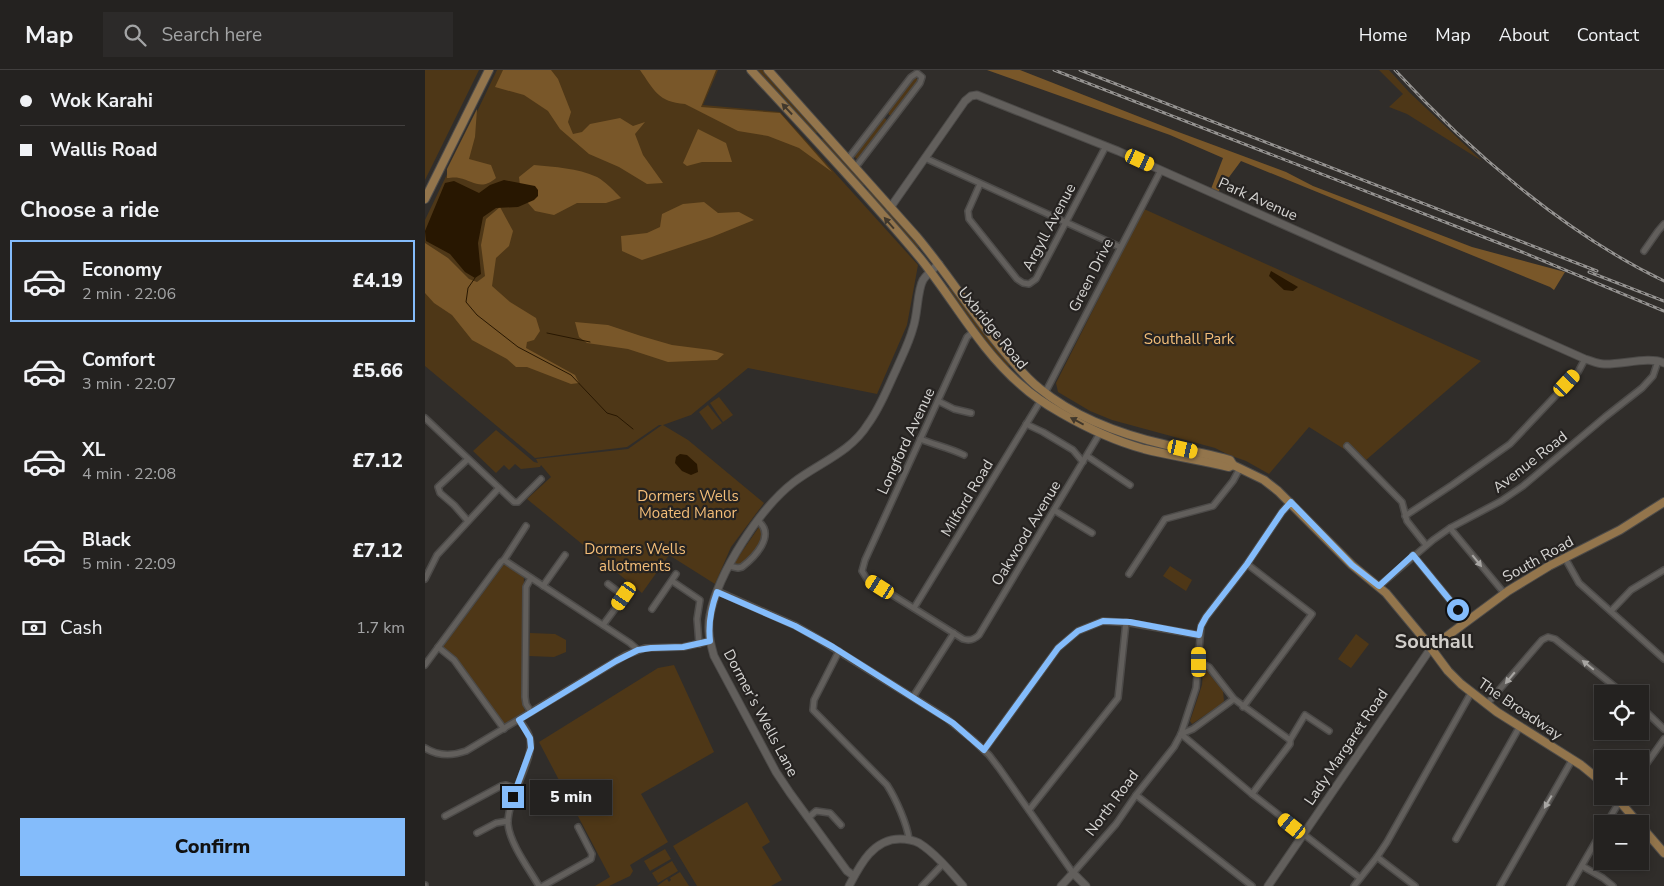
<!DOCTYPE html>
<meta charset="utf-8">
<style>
:root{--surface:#242220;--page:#2c2a29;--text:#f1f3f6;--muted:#a3a4a5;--line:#413f3e;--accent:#84bcfb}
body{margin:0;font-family:"Nunito Sans",sans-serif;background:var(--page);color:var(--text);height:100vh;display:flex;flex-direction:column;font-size:19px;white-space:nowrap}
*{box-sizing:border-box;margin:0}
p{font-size:16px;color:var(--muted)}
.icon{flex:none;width:28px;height:28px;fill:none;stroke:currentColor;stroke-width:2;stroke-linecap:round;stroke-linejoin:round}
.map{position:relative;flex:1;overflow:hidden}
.drawer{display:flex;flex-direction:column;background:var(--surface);width:425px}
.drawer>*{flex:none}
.hud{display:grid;align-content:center;height:110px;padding:0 20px;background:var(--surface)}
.fabs{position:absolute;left:1169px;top:615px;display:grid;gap:10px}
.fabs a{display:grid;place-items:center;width:55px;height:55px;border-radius:0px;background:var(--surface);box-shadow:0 2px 8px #0003,0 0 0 1px var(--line);font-size:25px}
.end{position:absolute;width:22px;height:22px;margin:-11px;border:6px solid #84bcfb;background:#111;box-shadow:0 0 0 2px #111}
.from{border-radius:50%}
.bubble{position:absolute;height:35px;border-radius:0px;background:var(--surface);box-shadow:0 2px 8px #0003,0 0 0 1px var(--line);font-size:16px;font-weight:800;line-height:35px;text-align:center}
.car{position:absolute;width:15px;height:30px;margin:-15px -8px;border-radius:6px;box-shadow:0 0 4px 1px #0007;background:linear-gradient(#f5c518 24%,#345 0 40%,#f5c518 0 76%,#345 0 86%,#f5c518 0)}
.hud b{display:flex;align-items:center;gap:18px;height:48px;font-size:19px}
.hud b+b{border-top:1px solid var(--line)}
.hud i{width:12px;height:12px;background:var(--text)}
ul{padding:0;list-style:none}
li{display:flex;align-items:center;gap:15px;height:82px;margin:0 10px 8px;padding:0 10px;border:2px solid transparent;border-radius:0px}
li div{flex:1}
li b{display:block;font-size:19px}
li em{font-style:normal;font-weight:800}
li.current{border-color:var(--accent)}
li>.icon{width:45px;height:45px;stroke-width:1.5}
h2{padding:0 20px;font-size:22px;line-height:60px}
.pay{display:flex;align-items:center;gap:12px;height:55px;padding:0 20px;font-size:19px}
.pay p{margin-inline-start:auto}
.primary-button{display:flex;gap:10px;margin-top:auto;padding:10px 20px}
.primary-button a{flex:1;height:58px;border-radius:0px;background:var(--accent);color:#111;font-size:20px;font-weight:800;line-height:58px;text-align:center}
header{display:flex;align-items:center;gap:30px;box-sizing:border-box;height:70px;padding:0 25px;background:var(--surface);border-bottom:1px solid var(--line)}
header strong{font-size:24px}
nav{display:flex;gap:28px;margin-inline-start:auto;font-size:18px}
.search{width:350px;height:45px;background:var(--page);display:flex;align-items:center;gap:12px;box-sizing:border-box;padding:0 18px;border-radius:0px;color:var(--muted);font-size:19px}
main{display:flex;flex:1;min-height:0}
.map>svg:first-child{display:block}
.green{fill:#4e3717}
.forest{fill:#795729}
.water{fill:#281701}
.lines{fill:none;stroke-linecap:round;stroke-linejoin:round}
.stream{stroke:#281701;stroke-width:1}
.street-casing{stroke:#4d4b49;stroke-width:8}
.secondary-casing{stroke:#4d4b49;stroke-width:9}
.primary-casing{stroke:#4d4b49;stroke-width:10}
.street{stroke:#625f5c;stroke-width:5}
.secondary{stroke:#625f5c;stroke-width:7}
.primary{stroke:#93754c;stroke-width:8}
.rail-casing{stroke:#959391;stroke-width:3}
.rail{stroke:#262321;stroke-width:1;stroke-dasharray:4;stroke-linecap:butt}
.oneway{fill:#41382c}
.oneway2{fill:#a8a6a3}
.route{stroke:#84bcfb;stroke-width:6}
.labels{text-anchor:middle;stroke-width:4.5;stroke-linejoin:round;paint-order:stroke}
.street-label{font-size:15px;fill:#d6d5d3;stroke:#262321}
.park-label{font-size:15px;fill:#f3bd78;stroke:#262321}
.district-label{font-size:20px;font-weight:bold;fill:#d1ceca;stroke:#262321}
</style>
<header>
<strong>Map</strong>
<div class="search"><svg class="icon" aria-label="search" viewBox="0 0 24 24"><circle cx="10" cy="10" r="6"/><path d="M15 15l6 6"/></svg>Search here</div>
<nav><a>Home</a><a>Map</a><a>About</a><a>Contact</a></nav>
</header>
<main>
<section class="drawer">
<div class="hud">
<b><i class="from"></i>Wok Karahi</b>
<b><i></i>Wallis Road</b>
</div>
<h2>Choose a ride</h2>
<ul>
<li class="current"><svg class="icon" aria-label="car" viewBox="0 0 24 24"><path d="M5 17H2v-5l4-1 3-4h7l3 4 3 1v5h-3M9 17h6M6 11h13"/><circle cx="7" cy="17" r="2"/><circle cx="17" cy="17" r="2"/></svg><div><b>Economy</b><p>2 min · 22:06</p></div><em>£4.19</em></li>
<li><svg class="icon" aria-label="car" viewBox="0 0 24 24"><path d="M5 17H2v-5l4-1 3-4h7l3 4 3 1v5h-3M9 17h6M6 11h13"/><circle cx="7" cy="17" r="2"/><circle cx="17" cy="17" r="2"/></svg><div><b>Comfort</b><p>3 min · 22:07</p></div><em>£5.66</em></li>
<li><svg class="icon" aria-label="car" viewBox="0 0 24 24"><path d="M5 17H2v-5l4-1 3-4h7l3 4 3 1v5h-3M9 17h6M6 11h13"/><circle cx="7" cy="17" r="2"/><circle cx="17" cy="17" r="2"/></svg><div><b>XL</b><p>4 min · 22:08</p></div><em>£7.12</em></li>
<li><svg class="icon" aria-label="car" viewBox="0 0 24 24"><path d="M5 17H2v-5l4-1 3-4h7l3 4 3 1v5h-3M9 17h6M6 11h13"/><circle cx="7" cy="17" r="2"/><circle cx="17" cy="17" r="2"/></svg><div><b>Black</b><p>5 min · 22:09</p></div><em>£7.12</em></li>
</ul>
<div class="pay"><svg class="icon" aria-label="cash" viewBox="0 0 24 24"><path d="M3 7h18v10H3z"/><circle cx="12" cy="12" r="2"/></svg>Cash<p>1.7 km</p></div>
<div class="primary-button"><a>Confirm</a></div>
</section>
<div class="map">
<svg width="1239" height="816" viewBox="0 0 1239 816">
<rect width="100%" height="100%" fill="#302d2a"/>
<g class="green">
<path d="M 0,0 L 54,0 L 0,110 Z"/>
<path d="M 72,0 L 293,0 L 278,35 L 355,42 L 493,195 L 482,255 L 452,324 L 323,298 L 266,345 L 238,355 L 263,370 L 339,433 L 306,477 L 290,514 L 244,485 L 217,523 L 102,429 L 126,407 L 116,395 L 115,397 L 96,399 L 90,394 L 84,400 L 79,395 L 71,403 L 48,381 L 71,360 L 109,392 L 113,393 L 111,389 L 203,379 L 237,355 L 234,355 L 202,377 L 110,388 L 0,296 L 0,150 Z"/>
<path d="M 331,0 L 338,0 L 392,61 L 392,63 L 389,63 Z"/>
<path d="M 954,0 L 964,0 L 984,22 L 1057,91 L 982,44 L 964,37 L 978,24 Z"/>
<path d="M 490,7 L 493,10 L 493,12 L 468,45 L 464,45 L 463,41 L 487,8 Z"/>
<path d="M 459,48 L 461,49 L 462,53 L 434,91 L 429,86 L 456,49 Z"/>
<path d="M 399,68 L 439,113 L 439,115 L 436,115 L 395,71 Z"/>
<path d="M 444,119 L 464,141 L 494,177 L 491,179 L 442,122 Z"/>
<path d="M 719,139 L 1056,291 L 941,390 L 925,374 L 919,379 L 884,357 L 844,404 L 821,391 L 804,385 L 790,378 L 687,350 L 665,341 L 633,322 L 631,313 Z"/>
<path d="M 526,215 L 585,292 L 585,295 L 583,296 L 581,296 L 562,273 L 523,218 Z"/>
<path d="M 294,327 L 308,345 L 298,352 L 285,333 Z"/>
<path d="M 283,335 L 297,353 L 287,360 L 274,342 Z"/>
<path d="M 334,457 L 337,458 L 338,462 L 333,477 L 318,495 L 309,493 Z"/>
<path d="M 80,493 L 99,507 L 97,631 L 100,641 L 79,654 L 32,589 L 17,578 Z"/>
<path d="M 745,496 L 767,510 L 761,521 L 738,506 Z"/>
<path d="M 105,563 L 130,564 L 141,570 L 141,582 L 129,587 L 104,586 Z"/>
<path d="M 931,564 L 944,574 L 926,598 L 913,589 Z"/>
<path d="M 249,595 L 289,682 L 216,724 L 243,772 L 205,795 L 208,801 L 205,806 L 184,816 L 170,816 L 185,807 L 114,672 L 233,598 Z"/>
<path d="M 781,600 L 798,621 L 799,631 L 795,635 L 767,654 L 765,651 L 777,615 L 778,603 Z"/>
<path d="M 322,732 L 345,772 L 337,777 L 357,810 L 346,816 L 272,816 L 248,776 Z"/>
<path d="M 240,779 L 246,789 L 225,801 L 219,791 Z"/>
<path d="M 247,791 L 253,801 L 233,813 L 227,803 Z"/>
<path d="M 255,802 L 264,816 L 232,816 L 242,809 L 244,812 L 246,810 L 245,808 Z"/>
</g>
<g class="forest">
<path d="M 78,0 L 126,0 L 133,9 L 146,42 L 143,52 L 148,64 L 157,62 L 165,54 L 195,48 L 208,56 L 220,52 L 210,64 L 218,85 L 238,113 L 222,114 L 194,97 L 164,84 L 135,59 L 123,41 L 99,25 L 70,17 Z"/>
<path d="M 215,0 L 291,0 L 276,37 L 355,43 L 407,102 L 374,78 L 343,66 L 313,61 L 260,34 C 233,32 229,20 215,0 Z"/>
<path d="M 562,0 L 595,0 L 748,60 L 861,102 L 888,116 L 1047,177 L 1140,202 L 1129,220 L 1125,217 L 816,91 L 793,122 L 786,119 L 798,88 L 745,65 Z"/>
<path d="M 52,39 L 50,67 L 44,89 L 66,95 L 71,108 C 56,121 49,111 34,108 C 30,107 25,108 22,108 L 22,99 Z"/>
<path d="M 273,59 L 301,73 L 307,92 L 277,92 L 262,96 L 258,93 Z"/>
<path d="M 109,95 C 130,97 152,98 172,107 C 181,112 189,121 196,128 L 181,133 L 152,133 L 129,145 L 110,141 L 96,125 L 94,107 Z"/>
<path d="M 279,132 L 293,143 L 314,142 L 329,150 L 287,167 L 217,190 L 197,181 L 196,166 L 222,163 L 235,157 L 237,144 L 258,134 Z"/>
<path d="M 75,137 L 88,161 L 84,176 L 71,188 L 67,216 L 85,232 L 111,248 L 115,261 L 109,270 L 102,272 L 101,278 L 150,305 L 154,313 L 146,314 L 102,297 L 91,297 L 82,289 L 47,270 L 27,245 L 9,233 L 0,223 L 0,173 L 23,188 L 44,209 L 52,212 L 60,206 L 56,175 L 61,149 Z"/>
<path d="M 150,252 L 183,255 L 216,266 L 247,275 L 286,280 L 299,284 L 292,290 L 243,292 L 203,279 L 162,273 L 154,267 Z"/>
</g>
<g class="water">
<path d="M 79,110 L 110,116 L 113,120 L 113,126 L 109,130 L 93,137 L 71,138 L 58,147 L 53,173 L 56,204 L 50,208 L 40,202 L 25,184 L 1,171 L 0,161 L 20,113 L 29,111 L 54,123 L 65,115 Z"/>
<path d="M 846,201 L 873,217 L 868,221 L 859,220 L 844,206 Z"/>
<path d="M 255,384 L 262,385 L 272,394 L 273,402 L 266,405 L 257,401 L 250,393 L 251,387 Z"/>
</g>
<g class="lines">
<g class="stream">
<path d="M 50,208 L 43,218 L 41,232 L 52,245 L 93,277 L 146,305 L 182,343 L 192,346 L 208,359"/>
<path d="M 122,263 L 165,272"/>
</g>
<g class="street-casing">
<g id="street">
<path d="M 500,88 L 695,177"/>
<path d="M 423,89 L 486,7 L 492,3 L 497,7 L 495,13 L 430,98"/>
<path d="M 555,114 L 543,141 L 544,149 L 592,209 L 598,213 L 604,214 L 611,209 L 681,76"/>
<path d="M 1219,181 L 1233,161 L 1239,154"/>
<path d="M 549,261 L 542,267 L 440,490 L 437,501 L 442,509 L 538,569 C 544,571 549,570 554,565 L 675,363"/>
<path d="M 620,323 L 736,100"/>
<path d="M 513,331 L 529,339 L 546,343"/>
<path d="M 0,348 L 89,432 L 93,432 L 116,409"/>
<path d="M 601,354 L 618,362 L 648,380 L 658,392"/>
<path d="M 495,369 C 510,375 525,378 539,385"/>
<path d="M 922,376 L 977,432 L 982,451 L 1001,475"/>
<path d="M 662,386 L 705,415"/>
<path d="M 43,389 L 13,417 L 15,423 L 29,435 L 43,451"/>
<path d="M 629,440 L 667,463"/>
<path d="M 980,446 L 1027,415 L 1085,374 L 1153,302 L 1160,289"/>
<path d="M 1025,458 L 1080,524"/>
<path d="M 988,485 L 1042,551"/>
<path d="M 1140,488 L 1154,513 L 1239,589"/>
<path d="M 79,490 L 205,573 L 213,580"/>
<path d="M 304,496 L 313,498 L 317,497 C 330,487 351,465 333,451"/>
<path d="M 704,504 L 740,449 L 788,436 L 808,411 L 815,398"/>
<path d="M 106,508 L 101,517 L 100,627 L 101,634 L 106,642"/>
<path d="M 0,509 L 12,485 L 74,418"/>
<path d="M 247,511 L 275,530 L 272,549 L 274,574"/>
<path d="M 183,514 L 199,526"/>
<path d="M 118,516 L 140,485"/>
<path d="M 954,516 L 1008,470 L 1025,458 L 1076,431 L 1098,416 L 1180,347 L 1217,318 L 1228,306 L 1233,291"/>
<path d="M 292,521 L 371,556 L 392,568 L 521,648 L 548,670 L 564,685 L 574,698 L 648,803 L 691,754 L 711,725 L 749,677 L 756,664 L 771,618 L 776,556 L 781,547 L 822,494 L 857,442 L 866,432"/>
<path d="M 489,538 L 616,330"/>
<path d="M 227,539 L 251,504"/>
<path d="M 1186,541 L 1206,520 L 1239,500"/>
<path d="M 178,555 L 204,520"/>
<path d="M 13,577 L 29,590 L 79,659"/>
<path d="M 414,581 L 389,630 L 388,640 L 462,715 C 471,729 482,754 484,769"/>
<path d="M 774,592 L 784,597 L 809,629 L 865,670 L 865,674 L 827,724"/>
<path d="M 0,595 L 76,492 L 79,490 L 101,456"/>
<path d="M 488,627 L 529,563"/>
<path d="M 1062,634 L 1117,570 L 1123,567 L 1130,569 L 1199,624"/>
<path d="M 1215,636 L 1239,659"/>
<path d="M 818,637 L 887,544 L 822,494"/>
<path d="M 94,650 C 98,655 104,662 105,669 C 110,688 82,728 83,754 C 85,774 104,799 114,816"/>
<path d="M 756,664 L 827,724 L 935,808"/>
<path d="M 756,664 L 768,659 L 809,629"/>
<path d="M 865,670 L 880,645 L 904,661"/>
<path d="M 0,678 C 13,686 27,686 41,681 L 201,585 L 220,578 L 258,577 L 285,571"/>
<path d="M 559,680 L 633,578 L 653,561 L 678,551 L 705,553 L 774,565"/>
<path d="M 1215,703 L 1239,669"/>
<path d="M 711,725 L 827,816"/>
<path d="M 604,740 L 693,628 L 701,552"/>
<path d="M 20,746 L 76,716 L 81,715 L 91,718"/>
<path d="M 383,748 L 391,741 L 405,743 L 416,755"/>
<path d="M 1181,754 L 1198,726"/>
<path d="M 52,763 L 71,753 L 83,751"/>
<path d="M 1031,769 L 1095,656"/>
<path d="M 952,787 L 990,816"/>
<path d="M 1157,796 L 1178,808 L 1188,816"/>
<path d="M 0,815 L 0,816"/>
<path d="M 118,816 L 166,789 L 167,784 L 153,757"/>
<path d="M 497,816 L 518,794"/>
<path d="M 929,816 L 952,787 L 962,772 L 1046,623"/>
<path d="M 1075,816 L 1147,690"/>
<path d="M 1145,816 L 1178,759"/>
</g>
</g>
<g class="secondary-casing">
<g id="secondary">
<path d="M 465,138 L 540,31 L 546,26 L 552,25 L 693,81 L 1160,289 C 1167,291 1173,294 1179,294 C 1196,295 1225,286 1239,293"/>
<path d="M 429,806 L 422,801 L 365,723 L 351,702 L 289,586 C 285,572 282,559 285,545 C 293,503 335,438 369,412 C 394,393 426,382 443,354 C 455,338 462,319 471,300 C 477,286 484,273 488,258 C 493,244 492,221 498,210 C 502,204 508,199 514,194"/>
<path d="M 424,816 C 435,795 448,769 475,769 C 481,769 488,770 494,773 C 510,783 525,801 538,816"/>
<path d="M 636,816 L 648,803 L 661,816"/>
<path d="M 843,816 L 1006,578"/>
</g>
</g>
<g class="primary-casing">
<g id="primary">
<path d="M 326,0 C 383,62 441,123 495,188 C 529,230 555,280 596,315 C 608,326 622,335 636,343 C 662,358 690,371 719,379 C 747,386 776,390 804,397 L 808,395"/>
<path d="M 343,0 L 492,167 C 524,205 550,248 582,285 C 592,296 602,309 614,318 C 649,347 698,365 742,375 C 763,381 784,384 805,390 L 808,395 L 839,410 L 853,421 L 927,495 L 961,523 L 1000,570 L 1023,601 L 1036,614 L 1072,642 L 1156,695 L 1178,713"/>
<path d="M 0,129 L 64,0"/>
<path d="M 1006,578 L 1083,521 L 1124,496 L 1195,460 L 1239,432"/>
<path d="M 1190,726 L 1214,754"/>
<path d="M 1215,755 L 1239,783"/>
</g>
</g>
<use href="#street" class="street"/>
<use href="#secondary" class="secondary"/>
<use href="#primary" class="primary"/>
<g class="rail-casing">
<g id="rail">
<path d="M 629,0 L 1097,182 L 1239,241"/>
<path d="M 655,0 L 1172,201"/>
<path d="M 970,0 C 1043,80 1141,164 1239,211"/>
<path d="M 1164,202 L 1239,231"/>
</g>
</g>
<use href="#rail" class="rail"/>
</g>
<defs><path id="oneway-solid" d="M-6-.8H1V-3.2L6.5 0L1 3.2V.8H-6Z" transform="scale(1.25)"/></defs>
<g class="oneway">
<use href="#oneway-solid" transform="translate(362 39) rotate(-133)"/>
<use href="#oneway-solid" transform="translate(464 153) rotate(-131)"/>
<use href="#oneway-solid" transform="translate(652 351) rotate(-152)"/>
</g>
<g class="oneway2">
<use href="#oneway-solid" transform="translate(1052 491) rotate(51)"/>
<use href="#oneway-solid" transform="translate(1163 595) rotate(-141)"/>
<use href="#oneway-solid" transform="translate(1085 608) rotate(130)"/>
<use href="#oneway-solid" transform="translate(1123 732) rotate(120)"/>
</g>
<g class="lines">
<path class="route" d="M 88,727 L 106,678 L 105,668 L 94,650 L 191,591 L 213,580 L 226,578 L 258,577 L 285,571 C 283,553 286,538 292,522 L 370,556 L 408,577 L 528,653 L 559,680 L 633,578 L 653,561 L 678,551 L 705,552 L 774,565 L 776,556 L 781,547 L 822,494 L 857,442 L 866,432 L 927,495 L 954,516 L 988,485 L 1033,540"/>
</g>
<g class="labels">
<g class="street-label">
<text transform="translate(833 129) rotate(24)" y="5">Park Avenue</text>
<text transform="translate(624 157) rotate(-62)" y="5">Argyll Avenue</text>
<text transform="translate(666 205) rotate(-63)" y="5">Green Drive</text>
<text transform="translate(568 258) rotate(51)" y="5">Uxbridge Road</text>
<text transform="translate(481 371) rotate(-65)" y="5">Longford Avenue</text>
<text transform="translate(1105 392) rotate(-38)" y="5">Avenue Road</text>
<text transform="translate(542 428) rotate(-59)" y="5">Milford Road</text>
<text transform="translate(601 463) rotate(-59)" y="5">Oakwood Avenue</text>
<text transform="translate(1113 489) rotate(-29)" y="5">South Road</text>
<text transform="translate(1095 639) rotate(34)" y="5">The Broadway</text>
<text transform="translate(336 643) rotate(62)" y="5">Dormer’s Wells Lane</text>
<text transform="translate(921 677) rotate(-56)" y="5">Lady Margaret Road</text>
<text transform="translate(687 733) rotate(-53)" y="5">North Road</text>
</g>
<g class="park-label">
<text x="764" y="274">Southall Park</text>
<text x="263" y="431">Dormers Wells<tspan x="263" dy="17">Moated Manor</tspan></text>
<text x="210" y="484">Dormers Wells<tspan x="210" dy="17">allotments</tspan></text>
</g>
<g class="district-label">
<text x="1009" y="578">Southall</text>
</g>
</g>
</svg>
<div class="fabs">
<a><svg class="icon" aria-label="locate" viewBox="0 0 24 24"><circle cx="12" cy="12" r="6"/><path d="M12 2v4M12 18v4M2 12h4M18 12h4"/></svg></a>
<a>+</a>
<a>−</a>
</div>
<i class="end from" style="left:1033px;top:540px"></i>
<i class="end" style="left:88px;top:727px"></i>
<div class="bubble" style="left:105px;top:710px;width:82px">5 min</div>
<i class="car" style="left:715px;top:90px;rotate:115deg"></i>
<i class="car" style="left:1142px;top:313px;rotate:43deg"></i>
<i class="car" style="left:758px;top:379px;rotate:103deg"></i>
<i class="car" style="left:455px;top:517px;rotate:302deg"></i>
<i class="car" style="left:199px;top:526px;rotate:215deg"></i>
<i class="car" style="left:774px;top:592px;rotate:0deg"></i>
<i class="car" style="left:867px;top:756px;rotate:309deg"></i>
</div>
</main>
